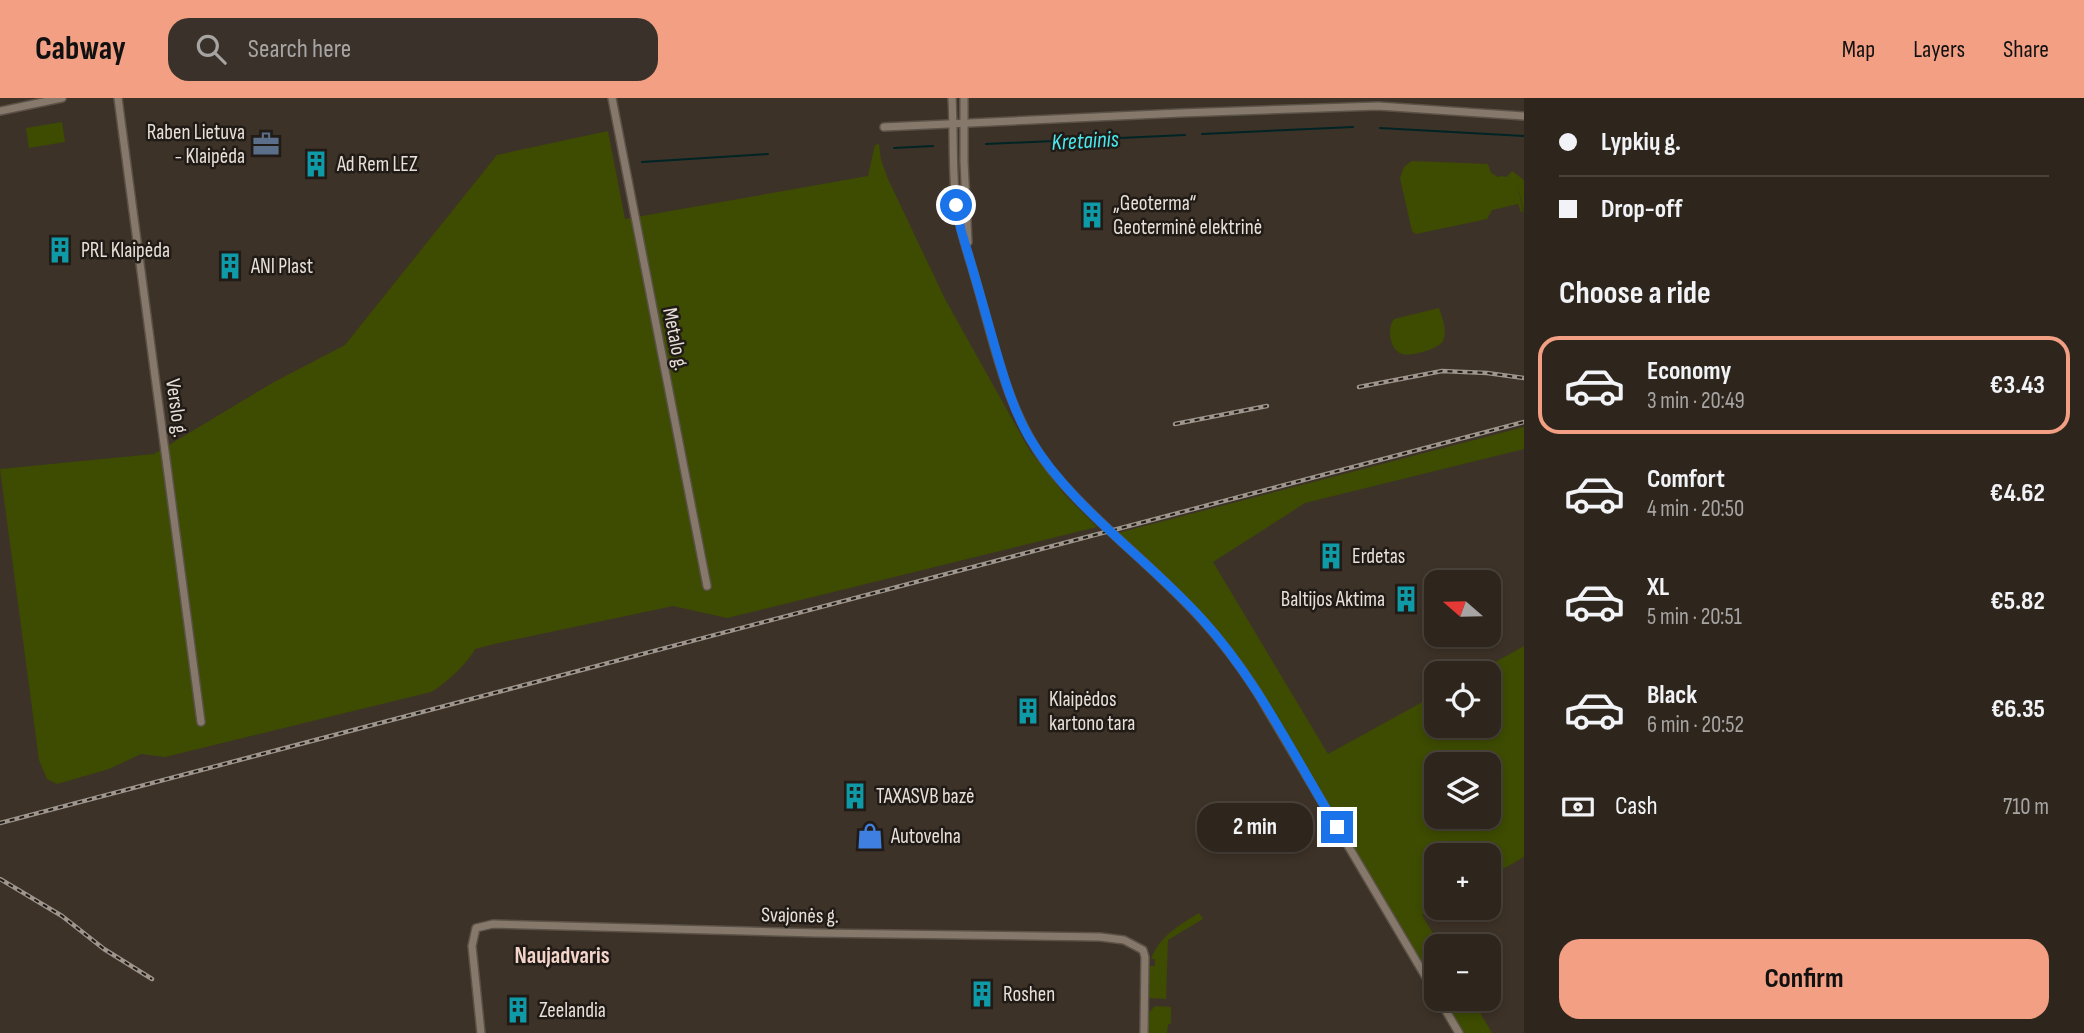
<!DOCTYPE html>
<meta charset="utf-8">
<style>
:root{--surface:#2e261d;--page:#3a322a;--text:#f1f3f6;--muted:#a7a5a4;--line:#49433b;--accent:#f39f83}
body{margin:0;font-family:"Sofia Sans Condensed",sans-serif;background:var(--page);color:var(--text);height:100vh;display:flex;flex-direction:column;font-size:26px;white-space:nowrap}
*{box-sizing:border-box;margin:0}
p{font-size:23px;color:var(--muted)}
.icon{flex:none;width:38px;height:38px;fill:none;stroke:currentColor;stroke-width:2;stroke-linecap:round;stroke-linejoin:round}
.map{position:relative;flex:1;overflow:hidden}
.drawer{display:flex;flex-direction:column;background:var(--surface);width:560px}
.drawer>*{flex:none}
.top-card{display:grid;align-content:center;height:154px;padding:0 35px;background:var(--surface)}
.needle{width:46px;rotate:290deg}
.tools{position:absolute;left:1424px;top:472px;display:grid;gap:14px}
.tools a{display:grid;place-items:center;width:77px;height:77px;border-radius:14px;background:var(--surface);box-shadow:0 4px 10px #0003,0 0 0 2px var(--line);font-size:35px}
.end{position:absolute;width:32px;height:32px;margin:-16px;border:9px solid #1a73e8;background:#fff;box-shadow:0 0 0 4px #fff}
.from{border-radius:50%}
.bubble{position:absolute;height:49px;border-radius:21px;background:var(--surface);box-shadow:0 4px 10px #0003,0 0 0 2px var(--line);font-size:23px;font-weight:700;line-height:49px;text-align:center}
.top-card b{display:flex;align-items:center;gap:24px;height:66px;font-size:26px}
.top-card b+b{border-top:2px solid var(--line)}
.top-card i{width:18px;height:18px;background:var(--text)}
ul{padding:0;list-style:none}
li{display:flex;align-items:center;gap:21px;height:98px;margin:0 14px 10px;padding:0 21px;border:4px solid transparent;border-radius:21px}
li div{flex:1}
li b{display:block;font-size:26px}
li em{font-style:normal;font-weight:700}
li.selected{border-color:var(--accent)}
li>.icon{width:63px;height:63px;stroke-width:1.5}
h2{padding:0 35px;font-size:32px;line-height:84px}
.pay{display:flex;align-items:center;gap:18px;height:77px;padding:0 35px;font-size:26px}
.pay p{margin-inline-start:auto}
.primary-button{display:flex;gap:14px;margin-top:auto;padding:14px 35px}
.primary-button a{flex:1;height:80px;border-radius:21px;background:var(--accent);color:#111;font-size:28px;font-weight:700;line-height:80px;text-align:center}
header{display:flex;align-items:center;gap:42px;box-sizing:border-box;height:98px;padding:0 35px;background:var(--accent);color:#111}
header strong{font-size:33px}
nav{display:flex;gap:38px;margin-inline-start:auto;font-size:24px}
.search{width:490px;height:63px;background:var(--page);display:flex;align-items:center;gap:18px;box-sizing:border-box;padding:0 24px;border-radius:21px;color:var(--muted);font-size:26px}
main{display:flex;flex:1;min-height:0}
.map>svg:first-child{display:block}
.green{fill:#3d4c01;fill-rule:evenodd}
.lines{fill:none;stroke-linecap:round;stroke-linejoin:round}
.stream{stroke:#002425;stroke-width:2}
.street-casing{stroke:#5b5147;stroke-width:10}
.street{stroke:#86796c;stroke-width:7}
.rail-casing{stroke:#9e958c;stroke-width:4.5}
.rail{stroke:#201b16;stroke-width:2;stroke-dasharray:5;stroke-linecap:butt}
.route{stroke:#1a73e8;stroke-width:9}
.labels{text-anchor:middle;stroke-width:5;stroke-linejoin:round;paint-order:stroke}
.poi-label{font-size:21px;fill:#e7dfd8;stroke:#201b16;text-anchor:start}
.street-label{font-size:21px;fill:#e7dfd8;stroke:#201b16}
.water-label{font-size:23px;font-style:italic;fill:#4ae9f0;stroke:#201b16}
.neighbourhood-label{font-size:23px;font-weight:bold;fill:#f5d4c9;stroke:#201b16}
</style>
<header>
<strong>Cabway</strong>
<div class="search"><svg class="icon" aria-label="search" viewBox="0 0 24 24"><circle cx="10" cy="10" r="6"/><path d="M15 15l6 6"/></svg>Search here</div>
<nav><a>Map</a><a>Layers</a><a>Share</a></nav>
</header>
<main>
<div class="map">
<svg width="1524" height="935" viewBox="0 0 1524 935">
<rect width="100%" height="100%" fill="#3d3227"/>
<g class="green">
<path d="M 62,24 L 65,44 L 29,50 L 26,30 Z"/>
<path d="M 608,33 L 625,121 L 868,78 L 875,47 L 879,46 L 881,62 L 888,81 L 945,201 L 1030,353 L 1064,396 L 1097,429 L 727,520 L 673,508 L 494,546 L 475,551 C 469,564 443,588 431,594 L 165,659 L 141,656 L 109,671 L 57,686 L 47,681 L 39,662 L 0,371 L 154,356 L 274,284 L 345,247 L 497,57 Z"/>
<path d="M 1412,63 L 1488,66 L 1491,75 L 1498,79 L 1502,78 L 1507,79 L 1512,73 L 1524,82 L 1524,114 L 1517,85 L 1523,114 L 1521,114 L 1518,106 L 1492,112 L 1487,121 L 1416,136 L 1412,133 L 1400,80 L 1404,69 Z"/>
<path d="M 1439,210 C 1442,220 1448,233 1443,243 C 1439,251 1410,259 1402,256 C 1389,251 1387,230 1394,221 Z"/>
<path d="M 1524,329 L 1524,351 L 1305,405 L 1213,464 L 1328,656 L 1437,596 L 1437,628 L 1489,628 L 1489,576 L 1474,576 L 1524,548 L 1524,759 L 1489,779 L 1489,758 L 1437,758 L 1437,809 L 1422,817 L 1441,849 L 1437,849 L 1437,891 L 1296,652 L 1232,551 L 1200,514 L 1114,436 ZM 1437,667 L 1489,667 L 1489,719 L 1437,719 Z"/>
<path d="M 1199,815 L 1203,821 L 1168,842 L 1166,901 L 1150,900 L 1149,897 L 1150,868 L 1155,868 L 1155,861 L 1151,861 C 1160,838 1178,828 1199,815 Z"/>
<path d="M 1443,901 L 1472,901 L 1492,935 L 1463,935 Z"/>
<path d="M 1155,908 L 1171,909 L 1171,925 L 1168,927 L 1167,935 L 1148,935 L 1148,916 Z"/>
</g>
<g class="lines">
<g class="stream">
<path d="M 1380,30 L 1524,38"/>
<path d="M 1202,36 L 1353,29"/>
<path d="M 986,46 L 1185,37"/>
<path d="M 894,50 L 933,48"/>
<path d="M 642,64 L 768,56"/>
</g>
<g class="street-casing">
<g id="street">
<path d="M 118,0 L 201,624"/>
<path d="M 612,0 L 707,488"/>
<path d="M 952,0 C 954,35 952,71 956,106 C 959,132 969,157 976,183 C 995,248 1008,319 1052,373 C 1093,422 1144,461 1188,507 C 1214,533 1237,563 1257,594 L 1437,898"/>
<path d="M 964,0 L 964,64 L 968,144"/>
<path d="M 0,13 L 62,0"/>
<path d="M 884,29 L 1181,15 L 1378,8 L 1524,18"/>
<path d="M 1439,901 L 1459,935"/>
<path d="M 481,935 L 472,848 L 476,830 L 493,826 L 816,835 L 1100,839 L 1124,842 L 1143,852 L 1145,859 L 1144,935"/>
</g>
</g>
<use href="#street" class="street"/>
<g class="rail-casing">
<g id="rail">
<path d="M 1359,289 L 1442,273 L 1487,275 L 1524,280"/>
<path d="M 1175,326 L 1267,308"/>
<path d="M 0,725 L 1524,324"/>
<path d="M 0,781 L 62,818 L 104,851 L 152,881"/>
</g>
</g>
<use href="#rail" class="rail"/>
</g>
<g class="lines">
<path class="route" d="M 956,107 L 961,132 C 973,171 984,210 995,249 C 1004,280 1013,311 1029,339 C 1071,410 1146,459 1201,520 C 1257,581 1294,658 1337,729"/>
</g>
<defs>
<g id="office-bare" transform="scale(2.1)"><path d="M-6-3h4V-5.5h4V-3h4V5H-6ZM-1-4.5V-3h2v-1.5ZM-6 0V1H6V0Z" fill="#5c6f8a" stroke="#201b16" stroke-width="2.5" paint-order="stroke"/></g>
<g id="building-bare" transform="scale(2.1)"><path d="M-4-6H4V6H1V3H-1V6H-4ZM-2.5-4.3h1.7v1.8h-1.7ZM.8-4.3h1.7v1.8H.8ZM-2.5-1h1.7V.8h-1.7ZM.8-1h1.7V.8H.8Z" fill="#0f9aa8" stroke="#201b16" stroke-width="2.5" paint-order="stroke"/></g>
<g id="shop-bare" transform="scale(2.1)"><path d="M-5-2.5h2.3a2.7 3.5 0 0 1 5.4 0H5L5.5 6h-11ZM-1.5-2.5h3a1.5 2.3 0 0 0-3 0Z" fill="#3f7fe0" stroke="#201b16" stroke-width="2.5" paint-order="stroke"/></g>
</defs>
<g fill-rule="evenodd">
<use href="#office-bare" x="266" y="46"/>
<use href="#building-bare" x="316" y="66"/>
<use href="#building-bare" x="1092" y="117"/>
<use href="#building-bare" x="60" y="152"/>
<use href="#building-bare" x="230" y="168"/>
<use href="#building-bare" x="1331" y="458"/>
<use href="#building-bare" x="1406" y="501"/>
<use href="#building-bare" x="1028" y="613"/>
<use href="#building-bare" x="855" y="698"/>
<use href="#shop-bare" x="870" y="738"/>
<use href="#building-bare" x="982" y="896"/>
<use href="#building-bare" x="518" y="912"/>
</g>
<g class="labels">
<g class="poi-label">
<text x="245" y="41" text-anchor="end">Raben Lietuva<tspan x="245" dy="24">- Klaipėda</tspan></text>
<text x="337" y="73">Ad Rem LEZ</text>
<text x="1113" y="112">„Geoterma“<tspan x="1113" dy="24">Geoterminė elektrinė</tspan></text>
<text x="81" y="159">PRL Klaipėda</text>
<text x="251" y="175">ANI Plast</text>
<text x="1352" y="465">Erdetas</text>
<text x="1385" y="508" text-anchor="end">Baltijos Aktima</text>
<text x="1049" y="608">Klaipėdos<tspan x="1049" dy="24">kartono tara</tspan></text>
<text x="876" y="705">TAXASVB bazė</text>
<text x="891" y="745">Autovelna</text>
<text x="1003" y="903">Roshen</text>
<text x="539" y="919">Zeelandia</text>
</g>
<g class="street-label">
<text transform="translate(676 241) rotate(79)" y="7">Metalo g.</text>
<text transform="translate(177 310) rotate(82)" y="7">Verslo g.</text>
<text transform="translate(800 817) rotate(1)" y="7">Svajonės g.</text>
</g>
<g class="water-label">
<text transform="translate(1085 42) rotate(-3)" y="8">Kretainis</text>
</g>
<g class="neighbourhood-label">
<text x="562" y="865">Naujadvaris</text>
</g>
</g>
</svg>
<div class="tools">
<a><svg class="needle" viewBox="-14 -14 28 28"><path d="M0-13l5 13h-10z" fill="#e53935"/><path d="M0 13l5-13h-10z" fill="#a7a5a4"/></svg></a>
<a><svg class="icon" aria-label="locate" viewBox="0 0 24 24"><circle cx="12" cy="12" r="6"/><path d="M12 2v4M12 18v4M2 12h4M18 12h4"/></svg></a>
<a><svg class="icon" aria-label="layers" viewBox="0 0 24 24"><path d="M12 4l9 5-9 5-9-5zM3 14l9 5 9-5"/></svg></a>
<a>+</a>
<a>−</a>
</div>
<i class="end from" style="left:956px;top:107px"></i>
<i class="end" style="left:1337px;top:729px"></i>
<div class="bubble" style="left:1197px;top:705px;width:116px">2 min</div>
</div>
<section class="drawer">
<div class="top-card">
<b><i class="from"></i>Lypkių g.</b>
<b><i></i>Drop-off</b>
</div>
<h2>Choose a ride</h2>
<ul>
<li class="selected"><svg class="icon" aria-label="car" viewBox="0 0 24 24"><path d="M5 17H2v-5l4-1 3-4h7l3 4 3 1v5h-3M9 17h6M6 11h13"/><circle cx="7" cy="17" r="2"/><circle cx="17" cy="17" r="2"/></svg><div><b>Economy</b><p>3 min · 20:49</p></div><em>€3.43</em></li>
<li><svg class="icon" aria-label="car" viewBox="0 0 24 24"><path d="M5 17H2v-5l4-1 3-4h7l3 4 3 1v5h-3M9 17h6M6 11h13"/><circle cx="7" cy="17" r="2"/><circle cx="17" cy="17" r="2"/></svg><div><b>Comfort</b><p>4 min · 20:50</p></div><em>€4.62</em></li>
<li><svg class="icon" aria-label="car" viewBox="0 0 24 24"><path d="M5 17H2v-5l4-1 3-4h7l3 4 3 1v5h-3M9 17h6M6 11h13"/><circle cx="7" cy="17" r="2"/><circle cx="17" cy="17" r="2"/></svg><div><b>XL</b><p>5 min · 20:51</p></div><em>€5.82</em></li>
<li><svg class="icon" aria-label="car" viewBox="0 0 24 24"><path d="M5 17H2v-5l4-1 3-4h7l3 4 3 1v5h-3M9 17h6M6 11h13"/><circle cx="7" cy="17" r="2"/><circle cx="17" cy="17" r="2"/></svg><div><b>Black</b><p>6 min · 20:52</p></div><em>€6.35</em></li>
</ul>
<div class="pay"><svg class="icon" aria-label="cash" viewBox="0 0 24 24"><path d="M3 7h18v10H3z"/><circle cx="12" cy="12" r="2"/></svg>Cash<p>710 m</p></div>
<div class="primary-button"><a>Confirm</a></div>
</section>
</main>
